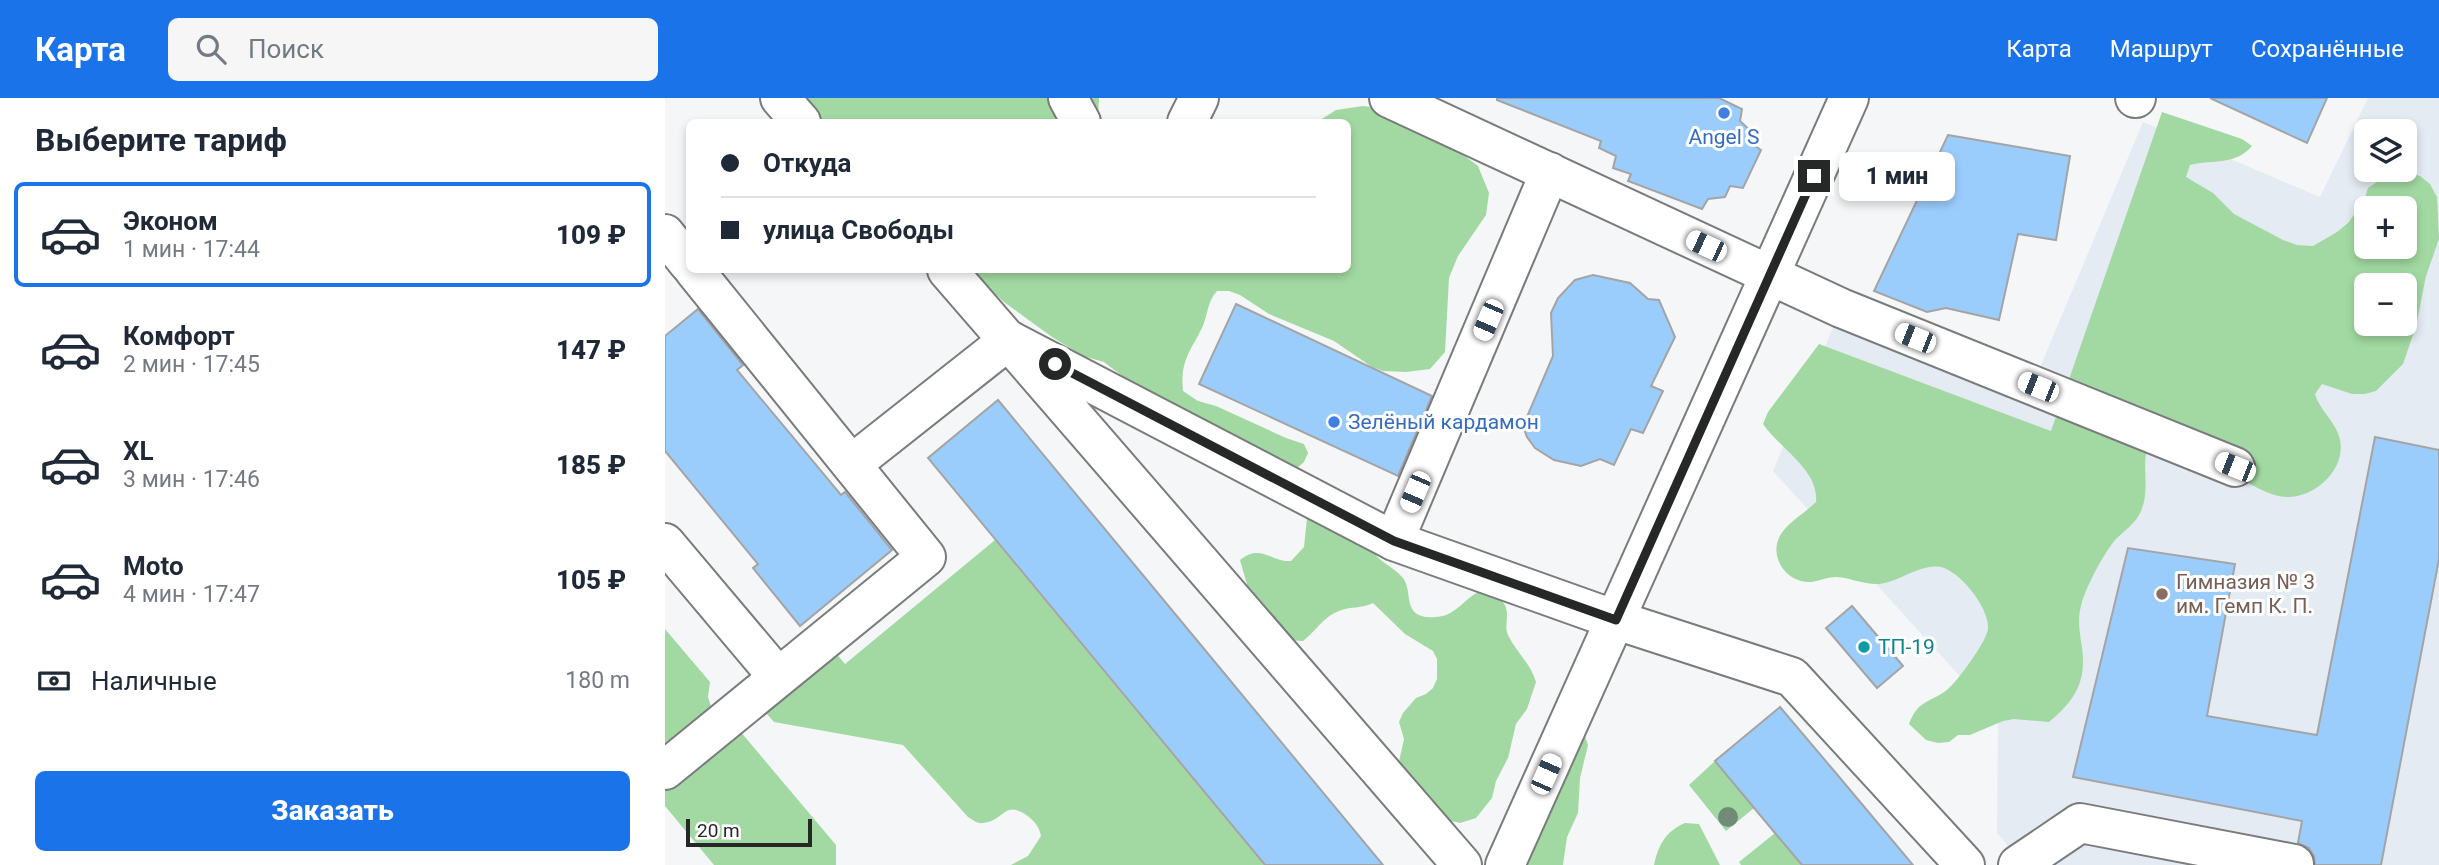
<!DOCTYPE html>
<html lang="ru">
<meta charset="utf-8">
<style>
:root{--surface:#fff;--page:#f6f6f7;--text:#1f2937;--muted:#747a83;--line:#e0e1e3;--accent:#1a73e8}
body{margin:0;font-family:Roboto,sans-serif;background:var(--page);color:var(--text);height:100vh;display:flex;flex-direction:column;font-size:26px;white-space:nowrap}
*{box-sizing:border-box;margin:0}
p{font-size:23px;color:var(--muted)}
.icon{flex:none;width:38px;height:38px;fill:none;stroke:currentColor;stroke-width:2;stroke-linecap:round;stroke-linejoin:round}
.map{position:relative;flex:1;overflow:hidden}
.drawer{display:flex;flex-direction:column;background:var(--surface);width:665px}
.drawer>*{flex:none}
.guide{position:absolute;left:21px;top:21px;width:665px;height:154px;border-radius:10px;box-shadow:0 4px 10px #0003;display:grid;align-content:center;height:154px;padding:0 35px;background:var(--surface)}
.buttons{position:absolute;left:1689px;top:21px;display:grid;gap:14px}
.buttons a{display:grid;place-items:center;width:63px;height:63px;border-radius:10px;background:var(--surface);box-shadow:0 4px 10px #0003;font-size:35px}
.scale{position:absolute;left:21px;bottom:18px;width:126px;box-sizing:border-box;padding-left:7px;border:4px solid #262727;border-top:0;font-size:19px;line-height:24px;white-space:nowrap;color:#262727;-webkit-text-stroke:5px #fff;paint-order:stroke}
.end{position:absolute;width:32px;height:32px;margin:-16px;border:9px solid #262727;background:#fff;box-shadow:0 0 0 4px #fff}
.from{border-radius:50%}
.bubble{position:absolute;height:49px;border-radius:10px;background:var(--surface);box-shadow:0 4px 10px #0003;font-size:23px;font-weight:800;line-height:49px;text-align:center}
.car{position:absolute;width:21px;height:42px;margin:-21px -10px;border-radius:9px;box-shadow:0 0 5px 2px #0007;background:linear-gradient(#fff 24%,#345 0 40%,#fff 0 76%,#345 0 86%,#fff 0)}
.guide b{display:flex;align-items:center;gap:24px;height:66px;font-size:26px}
.guide b+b{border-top:2px solid var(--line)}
.guide i{width:18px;height:18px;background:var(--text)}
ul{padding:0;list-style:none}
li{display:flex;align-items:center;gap:21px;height:105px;margin:0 14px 10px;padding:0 21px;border:4px solid transparent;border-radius:10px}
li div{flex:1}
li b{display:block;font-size:26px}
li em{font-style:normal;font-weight:800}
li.current{border-color:var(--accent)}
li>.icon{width:63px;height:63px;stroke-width:1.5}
h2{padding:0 35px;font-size:32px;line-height:84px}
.pay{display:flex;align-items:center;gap:18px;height:77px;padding:0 35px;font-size:26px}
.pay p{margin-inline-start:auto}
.cta{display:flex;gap:14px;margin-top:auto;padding:14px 35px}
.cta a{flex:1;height:80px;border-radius:10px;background:var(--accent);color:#fff;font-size:28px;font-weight:800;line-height:80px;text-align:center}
header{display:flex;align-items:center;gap:42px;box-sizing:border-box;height:98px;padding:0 35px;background:var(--accent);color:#fff}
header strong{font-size:33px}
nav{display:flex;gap:38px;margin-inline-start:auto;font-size:24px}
.search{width:490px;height:63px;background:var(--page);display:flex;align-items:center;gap:18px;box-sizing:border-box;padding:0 24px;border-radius:10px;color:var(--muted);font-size:26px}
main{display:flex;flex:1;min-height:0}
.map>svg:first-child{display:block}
.built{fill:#e4ebf2;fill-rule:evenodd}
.green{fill:#a2d9a2;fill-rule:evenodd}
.building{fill:#9bcdfc;stroke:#a4a4a5;stroke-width:2}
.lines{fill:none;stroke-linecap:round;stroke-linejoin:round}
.minor-casing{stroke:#7a7b7c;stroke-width:42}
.minor{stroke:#fff;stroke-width:38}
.tree{fill:#728b76}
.route{stroke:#262727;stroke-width:9}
.shop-dot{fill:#3f7fe0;stroke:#fff;stroke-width:2.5}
.education-dot{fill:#8d6e63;stroke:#fff;stroke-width:2.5}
.culture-dot{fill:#0f9aa8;stroke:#fff;stroke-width:2.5}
.labels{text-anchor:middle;stroke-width:6;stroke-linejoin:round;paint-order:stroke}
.shop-label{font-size:21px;fill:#366cbe;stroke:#fff}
.education-label{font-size:21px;fill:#785e54;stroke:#fff;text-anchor:start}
.culture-label{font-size:21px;fill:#0d838f;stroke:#fff;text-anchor:start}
</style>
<header>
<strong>Карта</strong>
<div class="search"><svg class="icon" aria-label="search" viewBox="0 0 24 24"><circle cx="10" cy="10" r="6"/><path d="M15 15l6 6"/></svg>Поиск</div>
<nav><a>Карта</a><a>Маршрут</a><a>Сохранённые</a></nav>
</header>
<main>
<section class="drawer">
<h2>Выберите тариф</h2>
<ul>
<li class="current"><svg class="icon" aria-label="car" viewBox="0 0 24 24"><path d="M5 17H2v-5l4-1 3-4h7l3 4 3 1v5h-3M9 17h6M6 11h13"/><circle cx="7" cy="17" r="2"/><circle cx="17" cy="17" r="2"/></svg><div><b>Эконом</b><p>1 мин · 17:44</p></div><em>109 ₽</em></li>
<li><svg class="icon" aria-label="car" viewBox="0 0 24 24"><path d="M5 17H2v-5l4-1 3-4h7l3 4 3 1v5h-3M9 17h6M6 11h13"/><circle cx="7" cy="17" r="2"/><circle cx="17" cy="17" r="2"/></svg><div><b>Комфорт</b><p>2 мин · 17:45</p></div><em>147 ₽</em></li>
<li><svg class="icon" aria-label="car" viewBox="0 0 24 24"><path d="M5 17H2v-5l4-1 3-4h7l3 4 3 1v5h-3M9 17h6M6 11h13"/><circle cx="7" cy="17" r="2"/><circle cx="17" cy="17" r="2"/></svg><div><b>XL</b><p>3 мин · 17:46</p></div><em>185 ₽</em></li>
<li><svg class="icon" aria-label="car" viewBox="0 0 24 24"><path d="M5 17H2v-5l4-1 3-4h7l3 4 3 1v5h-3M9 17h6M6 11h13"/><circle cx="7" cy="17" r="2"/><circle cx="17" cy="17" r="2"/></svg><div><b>Moto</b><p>4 мин · 17:47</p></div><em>105 ₽</em></li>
</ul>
<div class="pay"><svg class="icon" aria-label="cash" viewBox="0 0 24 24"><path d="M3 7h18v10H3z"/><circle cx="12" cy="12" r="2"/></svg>Наличные<p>180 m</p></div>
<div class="cta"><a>Заказать</a></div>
</section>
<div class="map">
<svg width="1774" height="767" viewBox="0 0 1774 767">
<rect width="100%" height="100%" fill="#f5f6f7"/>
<path class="built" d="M 1703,0 L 1774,0 L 1774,767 L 1359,767 L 1332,735 L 1333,620 L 1108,373 L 1176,210 L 1371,279 L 1478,24 L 1655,99 ZM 1701,33 L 1740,33 L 1740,72 L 1701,72 ZM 1701,110 L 1740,110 L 1740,149 L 1701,149 ZM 1701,187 L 1740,187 L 1740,226 L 1701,226 Z"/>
<g class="green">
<path d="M 119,0 L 434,0 L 433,24 L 145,24 Z"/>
<path d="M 698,8 L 716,10 L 781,44 L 813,68 L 824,95 L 821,117 L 793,158 L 784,180 L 780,254 L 765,271 L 741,274 L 718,273 L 707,269 L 669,243 L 604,216 L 575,197 L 564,193 L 552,193 C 542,204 543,217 537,230 C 525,254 515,263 518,293 L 533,303 L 551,308 L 621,340 L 639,346 L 643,355 L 639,364 L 630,372 L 477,293 L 439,264 L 418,258 L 387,239 L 339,204 L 320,187 L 308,172 L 682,172 L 682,24 L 652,24 L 671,12 Z"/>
<path d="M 1497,14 L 1577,41 L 1587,48 C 1570,68 1548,61 1525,67 L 1521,79 L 1548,95 L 1569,116 L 1618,142 L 1632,147 L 1648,148 L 1672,134 L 1683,125 L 1699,103 L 1703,90 L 1727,74 L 1742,74 L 1755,78 L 1765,86 L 1772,99 L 1774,141 L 1761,178 L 1751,228 L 1738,266 L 1711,293 L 1700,296 L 1687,296 L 1657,286 L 1650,296 C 1655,313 1672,325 1675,342 C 1681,371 1651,399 1623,399 C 1604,399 1586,385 1569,378 C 1540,367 1511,359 1482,350 C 1477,371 1485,392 1476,413 C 1472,424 1459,433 1451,441 C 1440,453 1419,492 1416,508 C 1412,522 1415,536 1417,550 C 1422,584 1409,603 1384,624 L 1349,621 L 1338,623 L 1305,637 L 1293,637 L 1284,644 L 1273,645 L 1261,642 L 1244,626 C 1253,602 1264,605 1282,592 C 1292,584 1323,542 1323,530 C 1324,510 1296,474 1276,469 C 1256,465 1234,484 1214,486 C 1199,487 1187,480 1172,479 C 1159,479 1148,487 1136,483 C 1114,477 1103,450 1119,432 C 1127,422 1141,414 1151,404 C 1154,372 1115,351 1098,326 L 1103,314 L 1154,246 L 1386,333 ZM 1701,110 L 1740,110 L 1740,149 L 1701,149 ZM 1701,187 L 1740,187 L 1740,226 L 1701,226 Z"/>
<path d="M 651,416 C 664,424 693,437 703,446 C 708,452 710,458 717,463 C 724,468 732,473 738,480 C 749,494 735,522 771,519 C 794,518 801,495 822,491 C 828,496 839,502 841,510 C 844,519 839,528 843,537 C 851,554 866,566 871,584 L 862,611 L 851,626 L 843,660 L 831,683 L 827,700 L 811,720 L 795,725 L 778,721 L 733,668 L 739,641 L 734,624 L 738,615 L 751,600 L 761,596 L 768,590 L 772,581 L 772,561 L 768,553 L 740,536 L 708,505 C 697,511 685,508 674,513 C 658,519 651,533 638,543 L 622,542 L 585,497 L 575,462 C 596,445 605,464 626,463 L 639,449 L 642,420 Z"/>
<path d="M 330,442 L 599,767 L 346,767 L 363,758 L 376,738 C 374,729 371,725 364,719 C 339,700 340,723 318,725 C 312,726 308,722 303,719 L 238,647 L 109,624 L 94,607 L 165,548 L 180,566 Z"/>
<path d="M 0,531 L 45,584 L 43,599 L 49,618 L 0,654 Z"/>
<path d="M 69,626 L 171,747 L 171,767 L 49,767 L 0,708 L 0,683 Z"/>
<path d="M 920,638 L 923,647 L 915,680 L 913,715 L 902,739 L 898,767 L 852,767 L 910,639 Z"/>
<path d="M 1050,663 L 1089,710 L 1061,733 L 1024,687 Z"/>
<path d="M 1020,725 L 1034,726 L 1055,767 L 989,767 C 993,747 1001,733 1020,725 Z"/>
<path d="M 1110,735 L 1137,767 L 1076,767 L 1074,764 Z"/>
</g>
<g class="building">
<path d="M 832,0 L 1054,0 L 1077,11 L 1075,23 L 1089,36 L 1087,46 L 1096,52 L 1078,90 L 1065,88 L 1060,99 L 1043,101 L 1037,111 L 963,83 L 966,76 L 948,70 L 951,58 L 934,50 L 936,43 L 832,2 Z"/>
<path d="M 1545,0 L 1662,0 L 1642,45 Z"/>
<path d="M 1283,37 L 1405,58 L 1391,142 L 1353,136 L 1334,222 L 1281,210 L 1262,214 L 1209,193 Z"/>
<path d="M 928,177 L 965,185 L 983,201 L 994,202 L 1010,239 L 986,288 L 998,293 L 978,335 L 966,331 L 949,367 L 935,361 L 916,368 L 889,362 L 870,350 L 862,339 L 858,328 L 888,258 L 886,215 L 893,200 L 910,182 Z"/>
<path d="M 571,206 L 767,298 L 733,378 L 534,286 Z"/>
<path d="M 33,211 L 78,267 L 72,272 L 176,397 L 180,394 L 227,452 L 135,528 L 88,470 L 93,466 L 0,353 L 0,238 Z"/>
<path d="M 333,302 L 559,575 L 718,767 L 600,767 L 263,360 Z"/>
<path d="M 1710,339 L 1774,352 L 1774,461 L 1716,767 L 1650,767 L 1649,758 L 1644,750 L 1633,745 L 1637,723 L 1408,679 L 1463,450 L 1570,466 L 1542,618 L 1652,637 Z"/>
<path d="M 1187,508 L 1238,568 L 1212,590 L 1161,530 Z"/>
<path d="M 1115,609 L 1170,674 L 1248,767 L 1137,767 L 1110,735 L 1050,663 Z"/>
</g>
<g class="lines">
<g class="minor-casing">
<g id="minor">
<path d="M 115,0 L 136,24"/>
<path d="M 403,0 L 416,24"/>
<path d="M 724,0 L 1176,210 L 1570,369"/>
<path d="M 1470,0 L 1471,0"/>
<path d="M 522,24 L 534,0"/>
<path d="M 0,136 L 24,166"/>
<path d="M 282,172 L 797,767"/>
<path d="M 344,242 L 729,443 L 951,522 L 1127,579 L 1300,767"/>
<path d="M 187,366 L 344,242"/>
<path d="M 729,443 L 885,74"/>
<path d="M 0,445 L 113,579"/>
<path d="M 0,672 L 261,459 L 29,172"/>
<path d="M 840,767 L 1184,0"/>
<path d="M 1353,767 L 1415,725 L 1629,766"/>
</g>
</g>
<use href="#minor" class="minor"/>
</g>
<circle class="tree" cx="1063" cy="719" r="10"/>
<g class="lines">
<path class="route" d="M 390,266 L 729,443 L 951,522 L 1149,78"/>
</g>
<g class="shop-dot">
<circle cx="1059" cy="15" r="7"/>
<circle cx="669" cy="324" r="7"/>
</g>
<circle class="education-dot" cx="1497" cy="496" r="7"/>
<circle class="culture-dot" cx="1199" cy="549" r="7"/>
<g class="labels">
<g class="shop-label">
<text x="1059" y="46">Angel S</text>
<text x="683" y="331" text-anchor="start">Зелёный кардамон</text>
</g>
<g class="education-label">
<text x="1511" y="491">Гимназия № 3<tspan x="1511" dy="24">им. Гемп К. П.</tspan></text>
</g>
<g class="culture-label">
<text x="1213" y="556">ТП-19</text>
</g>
</g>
</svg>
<div class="buttons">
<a><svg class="icon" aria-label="layers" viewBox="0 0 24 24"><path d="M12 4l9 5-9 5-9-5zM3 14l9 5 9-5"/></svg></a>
<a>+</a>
<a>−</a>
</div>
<div class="scale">20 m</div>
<i class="end from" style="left:390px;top:266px"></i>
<i class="end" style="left:1149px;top:78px"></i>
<div class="bubble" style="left:1174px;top:54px;width:116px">1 мин</div>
<i class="car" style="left:1041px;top:148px;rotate:295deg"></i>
<i class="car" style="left:823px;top:222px;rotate:203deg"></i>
<i class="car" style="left:1250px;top:240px;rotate:292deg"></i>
<i class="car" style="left:1373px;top:289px;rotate:292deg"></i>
<i class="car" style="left:1570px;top:369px;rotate:292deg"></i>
<i class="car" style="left:750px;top:394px;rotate:203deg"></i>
<i class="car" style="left:881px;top:676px;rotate:24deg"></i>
<div class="guide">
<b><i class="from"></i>Откуда</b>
<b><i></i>улица Свободы</b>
</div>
</div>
</main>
